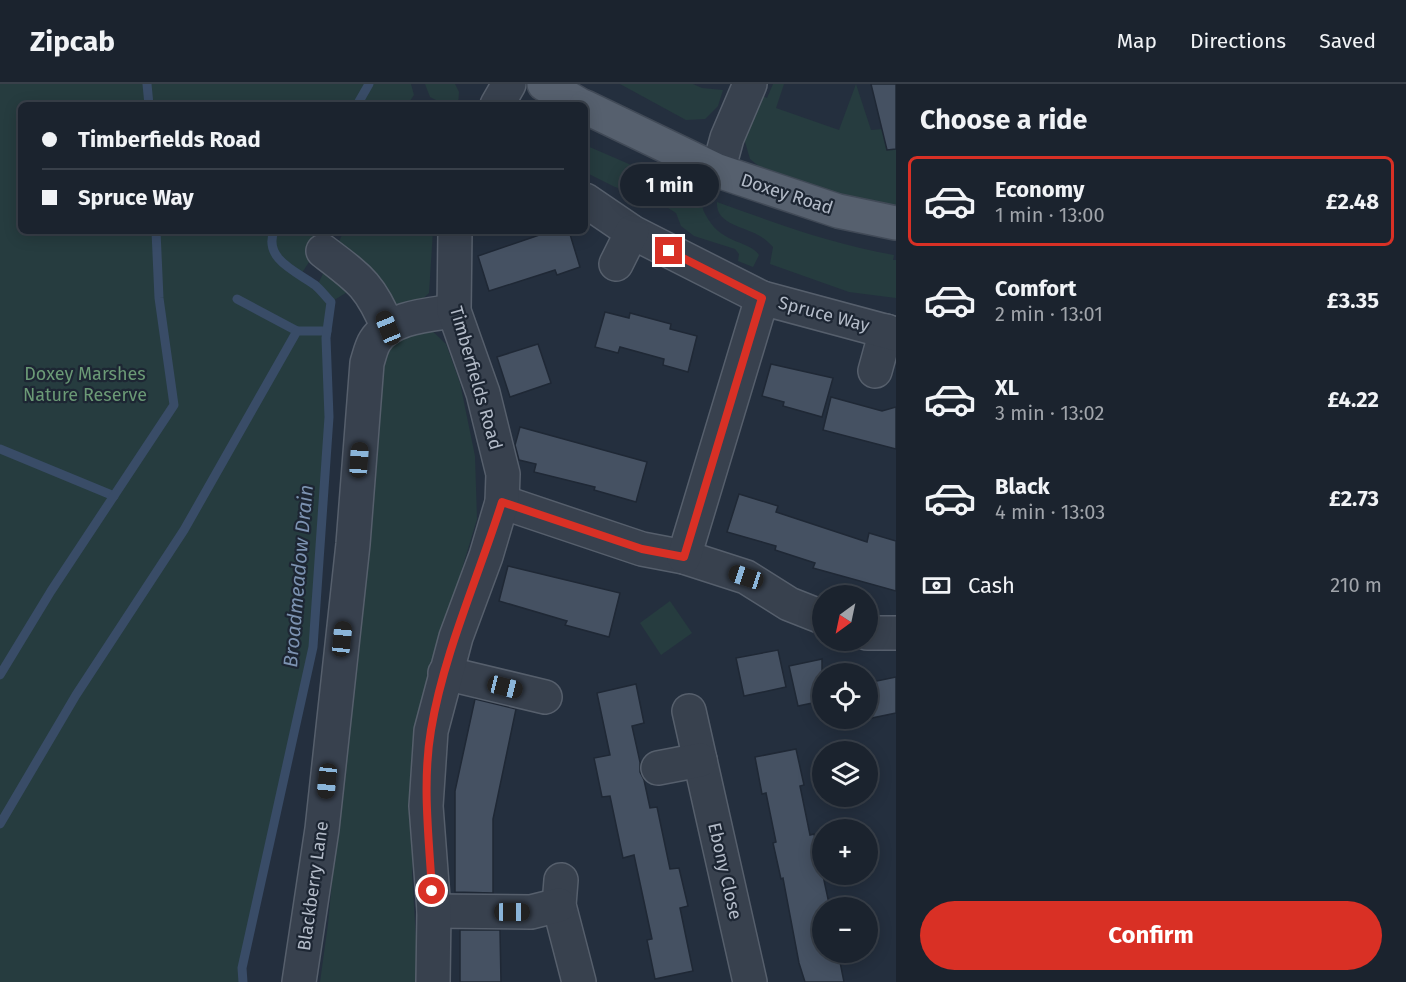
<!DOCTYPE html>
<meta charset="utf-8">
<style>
:root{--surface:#1b232e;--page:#242b36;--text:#f1f3f6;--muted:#a0a4aa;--line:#39404a;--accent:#d93025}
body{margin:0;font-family:"Fira Sans",sans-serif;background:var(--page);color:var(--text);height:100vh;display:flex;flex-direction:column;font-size:22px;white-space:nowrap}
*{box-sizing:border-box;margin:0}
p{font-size:20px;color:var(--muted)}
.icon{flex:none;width:33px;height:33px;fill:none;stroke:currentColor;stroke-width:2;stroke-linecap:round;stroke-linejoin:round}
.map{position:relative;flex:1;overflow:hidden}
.panel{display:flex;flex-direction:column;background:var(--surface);width:510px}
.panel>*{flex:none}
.hud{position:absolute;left:18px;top:18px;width:570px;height:132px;border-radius:9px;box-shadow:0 3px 15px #0003,0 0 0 2px var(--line);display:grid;align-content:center;height:132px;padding:0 24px;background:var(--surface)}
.needle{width:39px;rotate:213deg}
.fabs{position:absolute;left:812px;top:501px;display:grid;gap:12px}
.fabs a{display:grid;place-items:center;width:66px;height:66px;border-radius:50%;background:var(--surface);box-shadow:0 3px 15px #0003,0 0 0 2px var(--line);font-size:30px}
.end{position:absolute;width:27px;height:27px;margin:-14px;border:8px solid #d93025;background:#fff;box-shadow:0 0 0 3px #fff}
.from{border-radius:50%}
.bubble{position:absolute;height:42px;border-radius:21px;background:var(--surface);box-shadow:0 3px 15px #0003,0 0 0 2px var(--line);font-size:20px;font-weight:700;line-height:42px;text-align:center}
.car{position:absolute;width:18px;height:36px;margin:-18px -9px;border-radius:8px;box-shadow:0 0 4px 2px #0007;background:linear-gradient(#222 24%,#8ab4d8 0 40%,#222 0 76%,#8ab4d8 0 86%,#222 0)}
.hud b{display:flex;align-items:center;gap:21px;height:57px;font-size:22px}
.hud b+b{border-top:2px solid var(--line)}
.hud i{width:15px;height:15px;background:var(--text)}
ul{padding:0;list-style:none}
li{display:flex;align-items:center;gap:18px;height:90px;margin:0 12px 9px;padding:0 12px;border:3px solid transparent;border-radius:9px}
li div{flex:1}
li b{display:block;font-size:22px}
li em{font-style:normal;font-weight:700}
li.selected{border-color:var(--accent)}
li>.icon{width:54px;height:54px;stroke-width:1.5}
h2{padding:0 24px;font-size:27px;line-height:72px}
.pay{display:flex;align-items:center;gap:15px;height:66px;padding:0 24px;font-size:22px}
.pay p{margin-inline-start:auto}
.primary-button{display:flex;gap:12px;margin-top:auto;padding:12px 24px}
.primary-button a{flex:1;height:69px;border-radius:36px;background:var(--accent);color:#fff;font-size:24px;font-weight:700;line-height:69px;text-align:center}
header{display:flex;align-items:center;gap:36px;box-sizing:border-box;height:84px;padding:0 30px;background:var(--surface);border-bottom:2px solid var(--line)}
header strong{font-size:28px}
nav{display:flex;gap:33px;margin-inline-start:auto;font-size:21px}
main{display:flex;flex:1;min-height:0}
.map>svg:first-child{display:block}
.green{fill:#263c3f}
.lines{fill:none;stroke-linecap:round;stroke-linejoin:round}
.stream{stroke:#394c67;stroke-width:9}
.building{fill:#455162;stroke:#1f2835;stroke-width:1.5}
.minor-casing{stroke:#565f6c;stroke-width:36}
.major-casing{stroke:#414a57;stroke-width:36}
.minor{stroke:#38414e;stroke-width:33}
.major{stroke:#56606e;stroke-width:33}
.route{stroke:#d93025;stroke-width:8}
.labels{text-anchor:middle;stroke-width:4.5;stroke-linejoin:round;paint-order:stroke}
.street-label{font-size:18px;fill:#b4bcc9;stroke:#1d2633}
.park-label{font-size:18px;fill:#6b9a76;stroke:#1d2633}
.water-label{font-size:20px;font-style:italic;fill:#7c92b1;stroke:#1d2633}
</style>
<header>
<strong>Zipcab</strong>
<nav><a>Map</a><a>Directions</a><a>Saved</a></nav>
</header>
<main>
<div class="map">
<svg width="896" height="898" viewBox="0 0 896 898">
<rect width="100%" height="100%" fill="#242f3e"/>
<g class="green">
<path d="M 0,0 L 411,0 L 414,11 L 407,21 L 21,21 L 21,147 L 329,147 L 300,192 L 317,202 L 344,147 L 433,147 L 429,209 L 413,224 L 393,225 L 357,202 L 331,218 L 326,254 L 329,333 L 313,563 L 242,884 L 243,898 L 0,898 Z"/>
<path d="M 425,0 L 455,0 L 459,8 L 458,21 L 446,21 L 430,13 Z"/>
<path d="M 620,0 L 693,0 L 702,4 L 723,6 L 718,22 L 705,35 L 686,36 Z"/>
<path d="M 773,0 L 784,0 L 776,24 L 839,46 L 856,0 L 871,46 L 896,44 L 896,124 L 842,114 L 765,87 L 750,75 L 743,51 L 758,10 L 767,14 Z"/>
<path d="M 585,61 L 703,112 C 700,120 703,127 708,135 C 723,160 750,157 759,171 L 753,183 L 738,177 L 739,170 L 735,165 L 694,152 L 681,142 L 676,129 L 654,115 L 615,103 L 585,88 Z"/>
<path d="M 717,118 C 775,139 832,160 894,171 L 893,176 L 896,176 L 896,214 L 849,208 L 770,180 L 773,163 C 769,159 764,154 758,151 C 744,143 715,140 717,118 Z"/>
<path d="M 428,243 L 446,260 L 460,299 L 475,372 L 477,435 L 419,627 L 412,790 L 418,887 L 416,898 L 320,898 L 328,840 L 379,303 L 390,258 Z"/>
<path d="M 670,517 L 692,549 L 661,571 L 640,539 Z"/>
</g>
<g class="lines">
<g class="stream">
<path d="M 147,0 L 149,21"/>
<path d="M 357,21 L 369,0"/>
<path d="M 237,215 L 297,247"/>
<path d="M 0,365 L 114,412"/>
<path d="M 0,591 L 51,507 L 174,321 L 159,214 L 156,147"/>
<path d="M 0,740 L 76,611 L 184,446 L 297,247 L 327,247"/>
<path d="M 243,898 L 242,884 L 313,563 L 329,333 L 326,254 L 331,218 C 326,213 321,206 315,201 C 297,188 263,175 274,147"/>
</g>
</g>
<g class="building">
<path d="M 871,0 L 896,0 L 896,65 L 887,66 Z"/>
<path d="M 551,147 L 569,147 L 580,183 L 557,191 L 555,186 L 489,207 L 478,172 Z"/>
<path d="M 605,228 L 629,234 L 630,229 L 671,240 L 670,245 L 697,252 L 688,288 L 663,281 L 664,275 L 620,263 L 618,269 L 595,263 Z"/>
<path d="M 538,260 L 551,299 L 510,313 L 497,273 Z"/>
<path d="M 771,280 L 833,294 L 822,333 L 783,322 L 784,318 L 762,312 Z"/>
<path d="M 831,313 L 882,327 L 896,323 L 896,365 L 823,346 Z"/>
<path d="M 520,343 L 647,378 L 636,418 L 594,406 L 595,403 L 534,388 L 536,380 L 519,376 L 515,361 Z"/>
<path d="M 739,410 L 778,422 L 776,428 L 867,458 L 869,449 L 896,457 L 896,507 L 813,484 L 815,479 L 775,466 L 776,462 L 727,448 Z"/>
<path d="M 508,482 L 620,509 L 609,553 L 565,541 L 567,537 L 499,517 Z"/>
<path d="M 778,566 L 786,603 L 744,612 L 736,574 Z"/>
<path d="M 822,575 L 822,617 L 798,622 L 789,582 Z"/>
<path d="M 896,593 L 896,629 L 867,635 L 867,599 Z"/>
<path d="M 636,600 L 644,639 L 632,642 L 640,678 L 640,688 L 644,696 L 650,724 L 657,723 L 670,785 L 679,784 L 688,822 L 680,824 L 693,887 L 655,895 L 647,856 L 652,855 L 634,771 L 623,774 L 610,712 L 602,713 L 594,674 L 610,671 L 597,609 Z"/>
<path d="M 475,615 L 516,625 L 493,735 L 493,809 L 455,808 L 455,707 Z"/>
<path d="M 796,665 L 804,701 L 800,702 L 810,751 L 814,750 L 830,824 L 822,824 L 822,868 L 838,868 L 844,898 L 805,898 L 799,879 L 783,794 L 781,795 L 773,759 L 776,758 L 766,709 L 762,710 L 755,673 Z"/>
<path d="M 460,846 L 500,846 L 501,898 L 460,898 Z"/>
</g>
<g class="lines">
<g class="minor-casing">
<g id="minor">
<path d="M 497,21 L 509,0"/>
<path d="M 718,87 L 727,54 L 750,0"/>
<path d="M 585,116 L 632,148 L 762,214"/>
<path d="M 323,167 C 360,195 370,201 388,244"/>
<path d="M 616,180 L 632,148"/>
<path d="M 875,287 L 886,247"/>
<path d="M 502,418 L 642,465 L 684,473 L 746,493 L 789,520 L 822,533"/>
<path d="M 684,473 L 762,214 L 896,250"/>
<path d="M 867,549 L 896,549"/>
<path d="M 445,589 L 545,613"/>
<path d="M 689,627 L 750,898"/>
<path d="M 658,684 L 700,676"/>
<path d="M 561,796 L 559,821 L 579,898"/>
<path d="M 434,827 L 531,828 L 559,821"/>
<path d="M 299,898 L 322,745 L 353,460 L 367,279 C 369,273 371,263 375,257 C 390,233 428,231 454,227"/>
<path d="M 433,898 L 434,827 L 426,722 L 431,647 L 456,553 L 486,472 L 502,418 L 503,390 L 483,309 L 454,227 L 455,147"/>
</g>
</g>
<g class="major-casing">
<g id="major">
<path d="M 544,0 L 580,21"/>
<path d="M 585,23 L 718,87 L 838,127 L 896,139"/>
</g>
</g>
<use href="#minor" class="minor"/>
<use href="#major" class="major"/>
</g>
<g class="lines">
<path class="route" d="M 432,807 C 429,754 422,699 431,646 C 444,568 478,494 502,418 L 642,465 L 684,473 L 762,214 L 669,167"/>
</g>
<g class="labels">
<g class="street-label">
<text transform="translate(787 110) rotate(18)" y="6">Doxey Road</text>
<text transform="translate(824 230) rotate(15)" y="6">Spruce Way</text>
<text transform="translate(476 294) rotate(74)" y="6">Timberfields Road</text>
<text transform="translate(725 787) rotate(77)" y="6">Ebony Close</text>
<text transform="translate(313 802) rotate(-82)" y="6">Blackberry Lane</text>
</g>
<g class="park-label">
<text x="85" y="296">Doxey Marshes<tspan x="85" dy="21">Nature Reserve</tspan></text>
</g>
<g class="water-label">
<text transform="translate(298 492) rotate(-85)" y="7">Broadmeadow Drain</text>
</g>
</g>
</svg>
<div class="fabs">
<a><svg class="needle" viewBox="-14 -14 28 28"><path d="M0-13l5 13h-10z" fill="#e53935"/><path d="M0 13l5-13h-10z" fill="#a0a4aa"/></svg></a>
<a><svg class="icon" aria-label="locate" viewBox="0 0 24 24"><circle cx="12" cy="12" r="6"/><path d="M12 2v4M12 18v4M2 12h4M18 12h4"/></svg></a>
<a><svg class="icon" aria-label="layers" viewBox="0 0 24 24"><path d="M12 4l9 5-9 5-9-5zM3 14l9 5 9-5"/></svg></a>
<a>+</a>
<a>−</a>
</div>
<i class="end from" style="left:432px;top:807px"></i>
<i class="end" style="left:669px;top:167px"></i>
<div class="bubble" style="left:620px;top:80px;width:99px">1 min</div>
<i class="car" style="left:388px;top:244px;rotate:338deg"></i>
<i class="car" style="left:359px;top:376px;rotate:4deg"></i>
<i class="car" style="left:746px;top:493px;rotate:288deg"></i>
<i class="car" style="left:342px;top:555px;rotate:6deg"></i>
<i class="car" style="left:505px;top:603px;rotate:104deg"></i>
<i class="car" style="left:327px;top:697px;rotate:186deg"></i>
<i class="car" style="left:512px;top:828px;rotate:90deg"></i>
<div class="hud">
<b><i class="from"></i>Timberfields Road</b>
<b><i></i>Spruce Way</b>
</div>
</div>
<section class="panel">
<h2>Choose a ride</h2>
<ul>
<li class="selected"><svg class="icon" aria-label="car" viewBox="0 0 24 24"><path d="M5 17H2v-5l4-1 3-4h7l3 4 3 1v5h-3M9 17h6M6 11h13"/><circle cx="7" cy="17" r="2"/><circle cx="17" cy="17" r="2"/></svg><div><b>Economy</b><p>1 min · 13:00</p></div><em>£2.48</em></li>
<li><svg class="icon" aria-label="car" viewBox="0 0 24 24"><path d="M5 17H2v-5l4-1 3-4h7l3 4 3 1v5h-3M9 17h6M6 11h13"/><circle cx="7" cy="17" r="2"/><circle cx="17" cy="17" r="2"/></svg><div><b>Comfort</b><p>2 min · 13:01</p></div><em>£3.35</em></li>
<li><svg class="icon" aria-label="car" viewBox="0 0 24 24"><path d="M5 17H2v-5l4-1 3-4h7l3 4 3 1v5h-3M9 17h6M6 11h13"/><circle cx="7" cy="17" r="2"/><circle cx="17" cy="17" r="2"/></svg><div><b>XL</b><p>3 min · 13:02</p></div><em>£4.22</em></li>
<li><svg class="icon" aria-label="car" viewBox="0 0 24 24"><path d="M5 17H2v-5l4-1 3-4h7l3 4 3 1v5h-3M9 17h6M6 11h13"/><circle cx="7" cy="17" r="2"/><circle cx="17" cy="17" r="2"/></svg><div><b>Black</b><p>4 min · 13:03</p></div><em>£2.73</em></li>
</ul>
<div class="pay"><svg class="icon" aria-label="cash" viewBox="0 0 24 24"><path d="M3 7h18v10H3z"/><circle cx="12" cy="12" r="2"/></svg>Cash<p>210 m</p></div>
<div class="primary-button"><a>Confirm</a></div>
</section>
</main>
